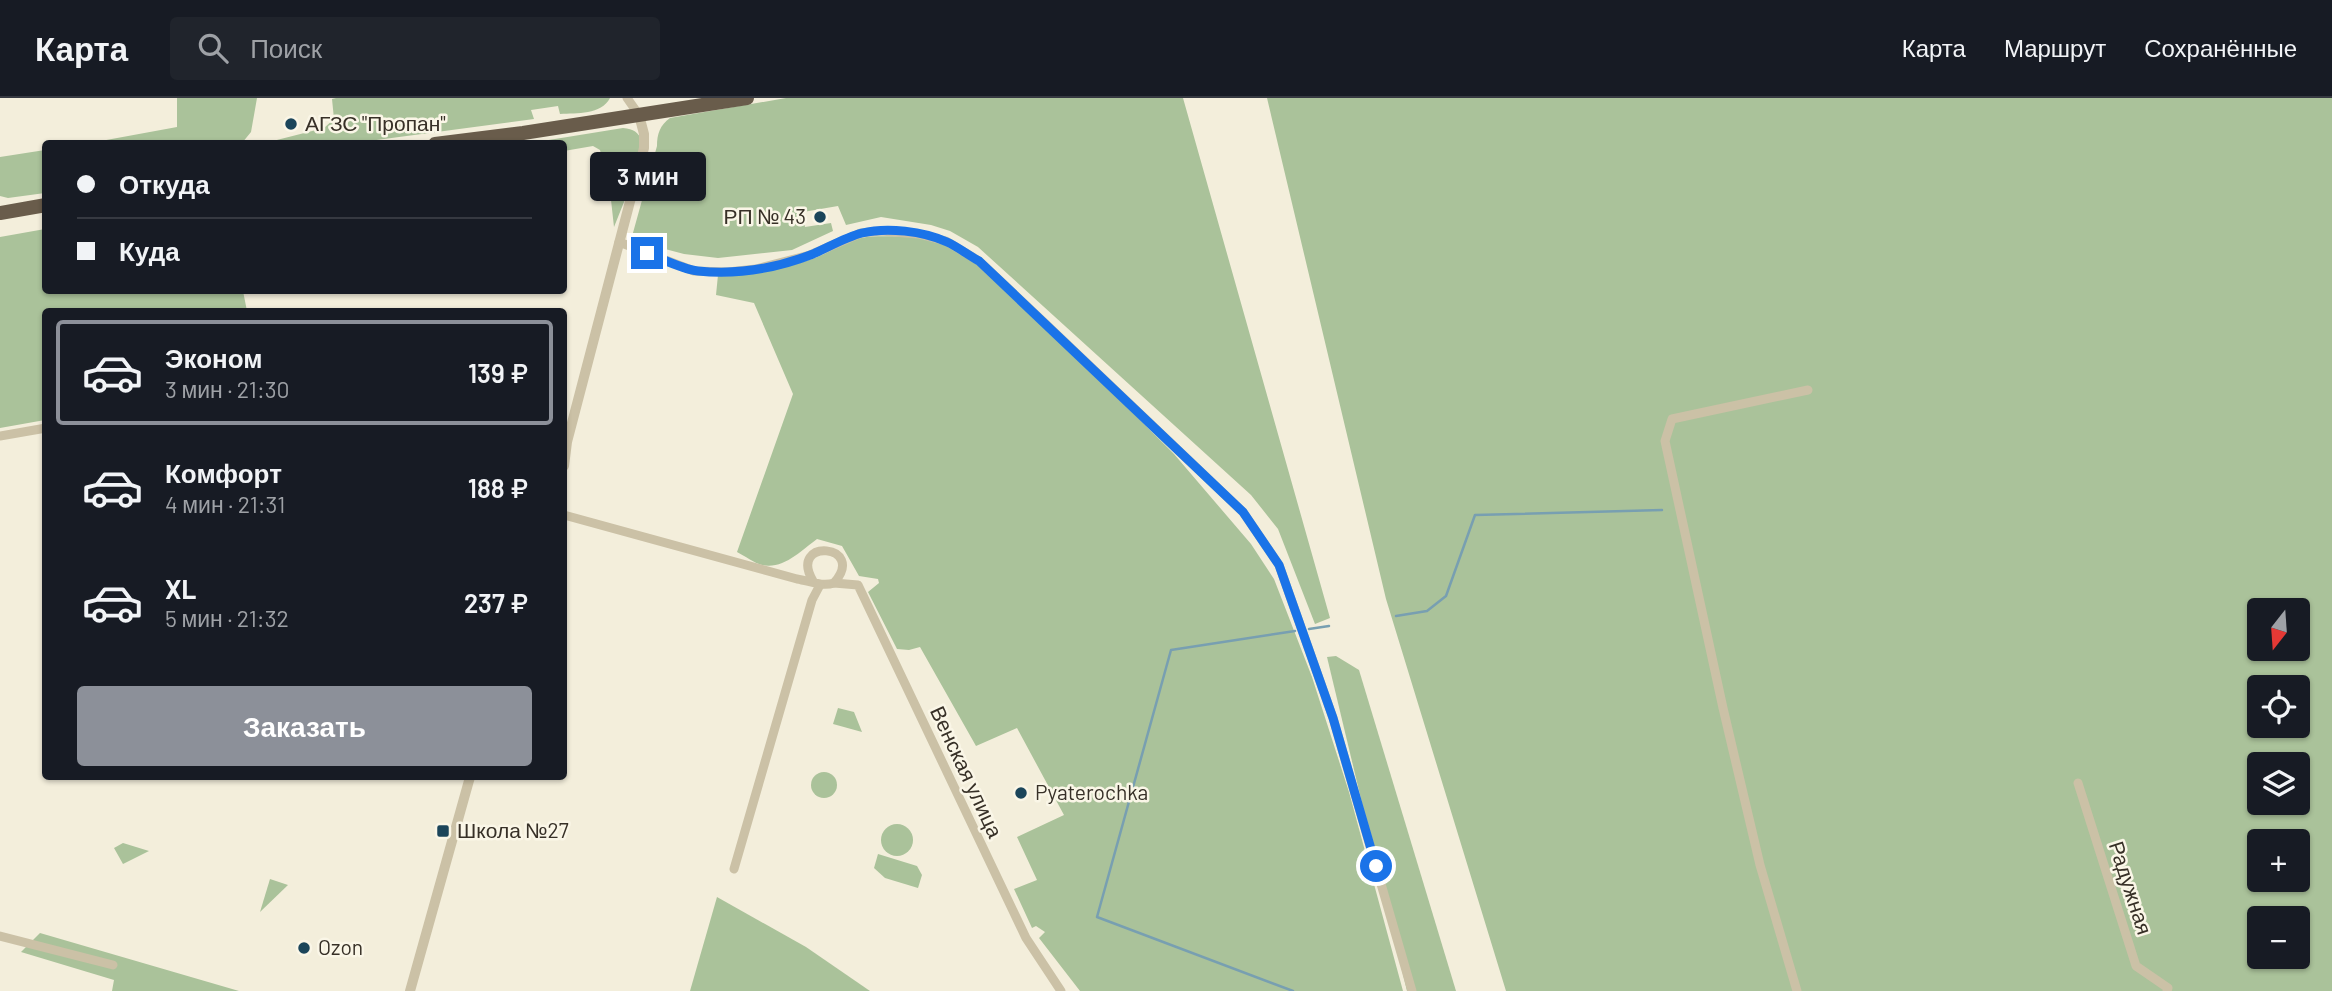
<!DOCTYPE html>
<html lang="ru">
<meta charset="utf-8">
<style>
:root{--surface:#171b24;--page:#20242c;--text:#f1f3f6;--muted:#9ea1a6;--line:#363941;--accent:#8c9099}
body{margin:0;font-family:Barlow,sans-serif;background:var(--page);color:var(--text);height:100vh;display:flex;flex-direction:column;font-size:26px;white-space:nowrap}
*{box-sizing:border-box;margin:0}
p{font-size:23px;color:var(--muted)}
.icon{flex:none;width:38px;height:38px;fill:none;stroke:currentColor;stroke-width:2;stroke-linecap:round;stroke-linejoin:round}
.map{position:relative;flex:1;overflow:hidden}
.details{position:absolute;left:42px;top:210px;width:525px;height:472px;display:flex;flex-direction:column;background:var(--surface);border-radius:7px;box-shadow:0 2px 5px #0004}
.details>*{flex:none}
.banner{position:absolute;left:42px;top:42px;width:525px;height:154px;border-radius:7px;box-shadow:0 2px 5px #0004;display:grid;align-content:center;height:154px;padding:0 35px;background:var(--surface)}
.needle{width:46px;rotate:197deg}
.tools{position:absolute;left:2247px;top:500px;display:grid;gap:14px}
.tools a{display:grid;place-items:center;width:63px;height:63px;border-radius:7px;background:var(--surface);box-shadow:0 2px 5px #0004;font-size:35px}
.end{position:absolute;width:32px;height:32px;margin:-16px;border:9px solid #1a73e8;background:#fff;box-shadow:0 0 0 4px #fff}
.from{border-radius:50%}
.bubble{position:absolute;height:49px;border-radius:7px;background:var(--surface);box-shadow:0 2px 5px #0004;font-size:23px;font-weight:600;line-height:49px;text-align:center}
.banner b{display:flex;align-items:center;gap:24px;height:66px;font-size:26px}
.banner b+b{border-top:2px solid var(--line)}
.banner i{width:18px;height:18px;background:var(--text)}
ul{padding:12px 0 0;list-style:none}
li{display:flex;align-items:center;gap:21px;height:105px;margin:0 14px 10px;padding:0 21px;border:4px solid transparent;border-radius:7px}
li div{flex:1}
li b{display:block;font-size:26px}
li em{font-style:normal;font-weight:600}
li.active{border-color:var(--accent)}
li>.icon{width:63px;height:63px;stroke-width:1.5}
.button{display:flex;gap:14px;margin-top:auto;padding:14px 35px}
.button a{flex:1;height:80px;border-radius:7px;background:var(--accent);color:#fff;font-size:28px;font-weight:600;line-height:80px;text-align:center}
header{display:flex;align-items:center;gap:42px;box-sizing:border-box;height:98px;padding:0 35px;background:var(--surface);border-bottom:2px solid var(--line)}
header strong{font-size:33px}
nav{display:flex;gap:38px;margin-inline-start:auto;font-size:24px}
.search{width:490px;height:63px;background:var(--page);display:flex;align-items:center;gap:18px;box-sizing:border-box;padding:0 24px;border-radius:7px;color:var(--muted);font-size:26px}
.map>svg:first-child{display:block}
.green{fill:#aac29a;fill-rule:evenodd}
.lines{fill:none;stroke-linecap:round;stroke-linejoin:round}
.stream{stroke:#789fb1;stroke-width:2.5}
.minor{stroke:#cbc1a6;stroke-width:9}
.tertiary{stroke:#cbc1a6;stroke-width:10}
.trunk{stroke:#695c4b;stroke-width:14}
.route{stroke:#1a73e8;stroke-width:9}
.poi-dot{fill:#1b455a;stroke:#faf6e7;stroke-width:2.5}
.labels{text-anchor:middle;stroke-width:5;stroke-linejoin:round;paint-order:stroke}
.poi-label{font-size:21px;fill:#373027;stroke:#faf6e7;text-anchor:start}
.street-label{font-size:21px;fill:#373027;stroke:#faf6e7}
</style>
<header>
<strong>Карта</strong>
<div class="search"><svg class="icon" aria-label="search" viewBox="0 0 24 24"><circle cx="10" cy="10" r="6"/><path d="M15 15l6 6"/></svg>Поиск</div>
<nav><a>Карта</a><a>Маршрут</a><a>Сохранённые</a></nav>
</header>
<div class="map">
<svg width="2332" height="893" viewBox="0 0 2332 893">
<rect width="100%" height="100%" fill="#f3eedb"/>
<g class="green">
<path d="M 177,0 L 257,0 L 251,34 L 242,45 L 90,45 L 177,29 Z"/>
<path d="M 336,0 L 610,0 C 601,17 577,15 560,16 L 558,8 L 531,12 L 534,21 L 354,45 L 265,45 L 324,30 L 334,21 L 332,1 Z"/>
<path d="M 786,0 L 1183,0 L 1330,520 L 1315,526 L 1278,431 L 1251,397 L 978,149 L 950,133 L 931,127 L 881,119 L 846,127 L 838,108 L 803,114 L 805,129 L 831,125 L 833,133 L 792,152 L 718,160 L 684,156 L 631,142 L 657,48 C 657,36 660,27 670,20 Z"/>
<path d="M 1267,0 L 2332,0 L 2332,893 L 1506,893 L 1386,501 ZM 2259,513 L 2298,513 L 2298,551 L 2259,551 ZM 2259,590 L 2298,590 L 2298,628 L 2259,628 ZM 2259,667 L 2298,667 L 2298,705 L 2259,705 ZM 2259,744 L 2298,744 L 2298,782 L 2259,782 ZM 2259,821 L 2298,821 L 2298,859 L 2259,859 Z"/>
<path d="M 623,30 C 634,31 638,34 642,43 L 632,84 L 614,129 L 610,93 L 600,52 L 593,48 L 564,53 L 564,46 L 524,46 Z"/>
<path d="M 45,52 L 45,95 L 8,100 L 0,98 L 0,59 Z"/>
<path d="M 45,131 L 46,192 L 243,193 L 247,213 L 46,214 L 45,322 L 0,330 L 0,139 Z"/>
<path d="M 916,139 L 945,147 L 977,166 L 1084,266 L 1174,356 L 1251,446 L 1274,481 L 1312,579 L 1349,694 L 1403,893 L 1080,893 L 1039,840 L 1045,834 L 1036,828 L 1032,830 L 1014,791 L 1037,782 L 1017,739 L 1064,717 L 1017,630 L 976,648 L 920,549 L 909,552 L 897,551 L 868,494 L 879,485 L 878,481 L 859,478 L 842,448 L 817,441 C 802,452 783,472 762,467 C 754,465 745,458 737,454 L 793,296 L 754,205 L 716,197 L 718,177 C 751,177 784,171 815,160 C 831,154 844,143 861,140 C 878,137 898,139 916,139 Z"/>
<path d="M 1336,558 L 1359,572 L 1456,893 L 1407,893 L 1327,559 Z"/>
<path d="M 838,610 L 854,614 L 862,634 L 833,626 Z"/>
<circle cx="824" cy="687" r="13"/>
<circle cx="897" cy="742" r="16"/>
<path d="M 123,745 L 149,753 L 123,766 L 114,750 Z"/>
<path d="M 878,756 L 917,768 L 922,777 L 918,790 L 885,780 L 874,770 Z"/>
<path d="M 270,781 L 288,787 L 260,814 Z"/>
<path d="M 717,799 L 806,849 L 870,893 L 690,893 Z"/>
<path d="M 40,835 L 239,893 L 112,893 L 114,882 L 21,854 Z"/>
</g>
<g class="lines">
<g class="stream">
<path d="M 1396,518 L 1427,513 L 1446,498 L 1475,417 L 1662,412"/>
<path d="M 1309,531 L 1329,528"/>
<path d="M 1293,893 L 1097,819 L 1171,552 L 1295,533"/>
</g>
<g class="minor">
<path d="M 627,0 L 639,17"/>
<path d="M 619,144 L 694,173 L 728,174 L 756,171 L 810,157 L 861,135 L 881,133 L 918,136 L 946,143 L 979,163 L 1050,230 L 1243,414 L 1279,467 L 1333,620 L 1412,893"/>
<path d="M 0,338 L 46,330"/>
<path d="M 564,417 L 797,481 C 810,483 822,489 834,485 C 868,446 787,439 813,483"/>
<path d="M 834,485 L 858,487 L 1026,840 L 1061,893"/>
<path d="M 2078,685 L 2136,868 L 2168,890 L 2167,893"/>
<path d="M 734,771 L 812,502 L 820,487"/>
<path d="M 0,838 L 113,867"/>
<path d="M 1797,893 L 1760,767 L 1723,610 L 1665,343 L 1672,321 L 1808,292"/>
</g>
<g class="tertiary">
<path d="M 564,368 L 567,344 L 644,50 L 644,36 L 639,17"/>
<path d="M 410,893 L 470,679"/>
</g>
<g class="trunk">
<path d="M 435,46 L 523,35 L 747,0"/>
<path d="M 0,115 L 46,107"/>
</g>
</g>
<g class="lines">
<path class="route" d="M 647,155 C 663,161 681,171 698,173 C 736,177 777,170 813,156 C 829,149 846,139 862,135 C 887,129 923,133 947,144 C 958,149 968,157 979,163 L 1243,414 L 1279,467 L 1333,620 L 1376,768"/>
</g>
<g class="poi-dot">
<circle cx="291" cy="26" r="7"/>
<circle cx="820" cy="119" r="7"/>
<circle cx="1021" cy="695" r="7"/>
<rect x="436" y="726" width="14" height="14" rx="3.5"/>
<circle cx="304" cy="850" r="7"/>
</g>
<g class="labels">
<g class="poi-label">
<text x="305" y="33">АГЗС "Пропан"</text>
<text x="806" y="126" text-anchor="end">РП № 43</text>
<text x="1035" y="702">Pyaterochka</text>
<text x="457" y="740">Школа №27</text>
<text x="318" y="857">Ozon</text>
</g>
<g class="street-label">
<text transform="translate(966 674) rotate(65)" y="7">Венская улица</text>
<text transform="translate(2130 790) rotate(72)" y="7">Радужная</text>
</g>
</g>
</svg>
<div class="tools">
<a><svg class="needle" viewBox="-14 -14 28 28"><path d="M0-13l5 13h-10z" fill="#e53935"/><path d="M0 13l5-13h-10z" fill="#9ea1a6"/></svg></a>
<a><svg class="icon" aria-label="locate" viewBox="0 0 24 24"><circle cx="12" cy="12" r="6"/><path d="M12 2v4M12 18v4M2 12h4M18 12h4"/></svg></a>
<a><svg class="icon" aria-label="layers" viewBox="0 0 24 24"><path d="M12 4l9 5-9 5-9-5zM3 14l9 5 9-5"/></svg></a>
<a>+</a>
<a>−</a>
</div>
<i class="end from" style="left:1376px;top:768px"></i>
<i class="end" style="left:647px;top:155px"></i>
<div class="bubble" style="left:590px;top:54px;width:116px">3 мин</div>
<div class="banner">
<b><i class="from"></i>Откуда</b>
<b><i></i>Куда</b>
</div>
<section class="details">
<ul>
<li class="active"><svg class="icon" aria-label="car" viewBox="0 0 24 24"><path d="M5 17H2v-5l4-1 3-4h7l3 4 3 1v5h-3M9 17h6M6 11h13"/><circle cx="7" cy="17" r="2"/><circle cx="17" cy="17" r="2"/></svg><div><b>Эконом</b><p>3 мин · 21:30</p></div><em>139 ₽</em></li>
<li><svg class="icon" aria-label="car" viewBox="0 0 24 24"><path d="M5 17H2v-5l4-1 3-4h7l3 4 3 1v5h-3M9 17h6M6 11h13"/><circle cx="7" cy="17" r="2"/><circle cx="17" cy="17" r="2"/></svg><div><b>Комфорт</b><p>4 мин · 21:31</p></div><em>188 ₽</em></li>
<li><svg class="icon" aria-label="car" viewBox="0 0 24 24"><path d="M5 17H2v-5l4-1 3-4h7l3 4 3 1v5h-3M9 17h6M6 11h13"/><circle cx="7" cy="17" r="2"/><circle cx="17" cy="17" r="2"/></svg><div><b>XL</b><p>5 мин · 21:32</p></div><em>237 ₽</em></li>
</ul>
<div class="button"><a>Заказать</a></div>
</section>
</div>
